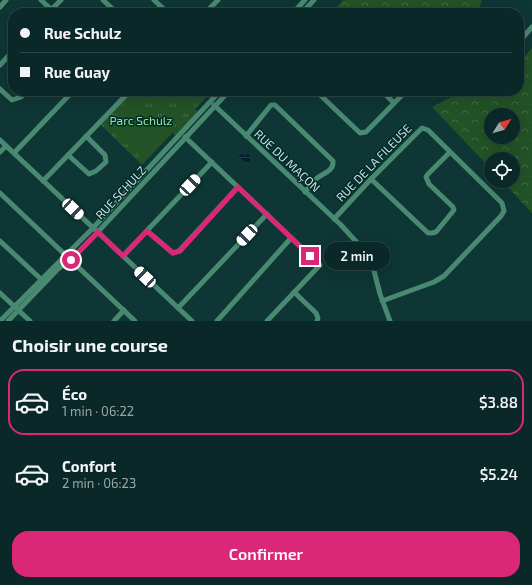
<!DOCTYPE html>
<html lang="fr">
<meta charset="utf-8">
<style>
:root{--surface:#0a2827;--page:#183433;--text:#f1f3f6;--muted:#99a6a7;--line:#2a4444;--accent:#db2777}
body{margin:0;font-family:"Exo 2",sans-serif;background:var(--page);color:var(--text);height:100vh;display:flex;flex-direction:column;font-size:15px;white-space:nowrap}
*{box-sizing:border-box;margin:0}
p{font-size:13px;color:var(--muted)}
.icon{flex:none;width:22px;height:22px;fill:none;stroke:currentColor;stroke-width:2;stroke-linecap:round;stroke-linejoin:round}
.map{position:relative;height:321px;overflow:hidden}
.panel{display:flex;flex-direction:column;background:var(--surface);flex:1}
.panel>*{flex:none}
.banner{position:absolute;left:8px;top:8px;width:516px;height:88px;border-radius:16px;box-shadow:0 4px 16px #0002,0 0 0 1px var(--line);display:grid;align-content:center;height:88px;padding:0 12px;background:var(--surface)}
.needle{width:26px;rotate:53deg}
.tools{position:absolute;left:484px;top:108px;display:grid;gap:8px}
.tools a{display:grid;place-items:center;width:36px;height:36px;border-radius:50%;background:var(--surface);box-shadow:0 4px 16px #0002,0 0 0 1px var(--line);font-size:20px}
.end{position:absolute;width:18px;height:18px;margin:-9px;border:5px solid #db2777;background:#fff;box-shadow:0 0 0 2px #fff}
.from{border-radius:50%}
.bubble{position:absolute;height:28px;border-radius:14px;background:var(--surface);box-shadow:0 4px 16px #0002,0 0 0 1px var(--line);font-size:13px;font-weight:600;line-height:28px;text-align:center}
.car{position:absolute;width:12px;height:24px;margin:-12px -6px;border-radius:5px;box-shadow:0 0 3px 1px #0007;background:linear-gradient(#fff 24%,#345 0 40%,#fff 0 76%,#345 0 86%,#fff 0)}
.banner b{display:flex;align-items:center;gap:14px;height:38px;font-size:15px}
.banner b+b{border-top:1px solid var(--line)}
.banner i{width:10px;height:10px;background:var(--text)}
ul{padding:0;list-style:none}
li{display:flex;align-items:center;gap:12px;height:66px;margin:0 8px 6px;padding:0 4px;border:2px solid transparent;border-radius:16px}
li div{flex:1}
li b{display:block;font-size:15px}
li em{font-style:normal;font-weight:600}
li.selected{border-color:var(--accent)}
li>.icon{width:36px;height:36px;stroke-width:1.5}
h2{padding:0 12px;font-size:18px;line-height:48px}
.action{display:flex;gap:8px;margin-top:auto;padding:8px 12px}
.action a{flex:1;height:46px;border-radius:16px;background:var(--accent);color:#fff;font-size:16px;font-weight:600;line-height:46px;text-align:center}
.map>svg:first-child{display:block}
.grass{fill:url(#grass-tufts)}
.forest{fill:url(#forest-crowns);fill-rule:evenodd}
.pitch{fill:#235226}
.water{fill:url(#water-rules)}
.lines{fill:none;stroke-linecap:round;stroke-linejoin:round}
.minor{stroke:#498871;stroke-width:5}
.route{stroke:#db2777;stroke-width:5}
.labels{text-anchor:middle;stroke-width:3;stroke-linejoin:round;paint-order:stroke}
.park-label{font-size:12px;fill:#96e899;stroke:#022c2a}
.street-label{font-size:12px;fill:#cbdfde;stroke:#022c2a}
</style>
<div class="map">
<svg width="532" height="321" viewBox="0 0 532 321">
<defs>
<pattern id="grass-tufts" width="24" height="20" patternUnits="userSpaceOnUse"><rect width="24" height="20" fill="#235226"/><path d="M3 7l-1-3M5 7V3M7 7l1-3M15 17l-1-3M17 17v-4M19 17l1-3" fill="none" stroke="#426a45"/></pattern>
<pattern id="forest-crowns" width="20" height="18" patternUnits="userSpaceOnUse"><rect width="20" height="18" fill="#235226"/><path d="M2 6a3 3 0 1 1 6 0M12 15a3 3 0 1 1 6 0" fill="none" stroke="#426a45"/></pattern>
<pattern id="water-rules" width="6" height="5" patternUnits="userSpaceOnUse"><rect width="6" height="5" fill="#051d2c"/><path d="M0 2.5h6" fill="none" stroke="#283d4a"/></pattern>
</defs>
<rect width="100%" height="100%" fill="#0e3634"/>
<path class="grass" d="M 128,91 L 212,91 L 195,109 L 198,112 L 176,136 L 172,133 L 142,165 L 98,122 Z"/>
<g class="forest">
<path d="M 343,0 L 482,0 L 480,5 L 481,13 L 344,13 L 337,7 Z"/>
<path d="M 532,48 L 532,213 L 502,181 L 513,181 L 513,159 L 491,159 L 491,169 L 432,107 L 463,91 L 519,91 L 519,64 ZM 491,115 L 513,115 L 513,137 L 491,137 Z"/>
</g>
<g class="pitch">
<path d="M 177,91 L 206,91 L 198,100 L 193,95 L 187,101 Z"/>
<path d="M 180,97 L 191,108 L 185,113 L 175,103 Z"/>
<path d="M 130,99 L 139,108 L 132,115 L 123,107 Z"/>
<path d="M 144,105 L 173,132 L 150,156 L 140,156 L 133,148 L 134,146 L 119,131 Z"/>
</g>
<path class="water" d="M 241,154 L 245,156 L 247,154 L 250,155 L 250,161 L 247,163 L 238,157 Z"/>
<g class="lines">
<g class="minor">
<path d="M 41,0 L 55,13"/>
<path d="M 103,0 L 117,13"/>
<path d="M 154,0 L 168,13"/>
<path d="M 0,7 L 6,0"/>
<path d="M 48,13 L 61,0"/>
<path d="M 205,13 L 218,0"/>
<path d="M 293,13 L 305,0"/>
<path d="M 302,13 L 314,0"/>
<path d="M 519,42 L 532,27"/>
<path d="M 0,65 L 13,51"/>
<path d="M 0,89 L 12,100 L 21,97 L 26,91"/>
<path d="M 316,91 L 360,133 L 366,132 L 406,91"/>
<path d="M 382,91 L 394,103"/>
<path d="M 214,105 L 341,225 L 361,247 L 373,267 L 380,294 L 390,321"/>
<path d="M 246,136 L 271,105 L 275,105 L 333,161 C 334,172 322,173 316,179 C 312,183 309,187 305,192"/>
<path d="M 185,137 L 320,265 L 267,321"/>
<path d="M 0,140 L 192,321"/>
<path d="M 0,152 L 6,146"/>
<path d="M 14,153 L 73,91"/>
<path d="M 68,155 L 89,174 L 96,171 L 106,162 L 105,155 L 86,136"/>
<path d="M 371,179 L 428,233 L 432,233 L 436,232 L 454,210 L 453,207 L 429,184 L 426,177 L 428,174 L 450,152"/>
<path d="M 43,181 L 130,91"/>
<path d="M 0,193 L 135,321"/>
<path d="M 334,219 L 371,179 L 422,128 L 428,130 L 502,203 L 504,211 L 501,216 L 444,276 L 434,282 L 382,301"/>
<path d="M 147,231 L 173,253 L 179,251 L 238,187"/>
<path d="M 0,241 L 43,281"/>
<path d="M 123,256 L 212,162"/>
<path d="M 294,292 L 316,313 L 318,318 L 317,321"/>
<path d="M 0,293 L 30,321"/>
<path d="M 178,308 L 267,214"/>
<path d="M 0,321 L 93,228 L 220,91"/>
<path d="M 8,321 L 58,269 L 71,260 L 95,235 L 229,91"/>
<path d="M 114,321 L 124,310"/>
<path d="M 217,321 L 291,238"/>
</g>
</g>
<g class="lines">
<path class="route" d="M 71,260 L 98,232 L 123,256 L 147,231 L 173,253 L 180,251 L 238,187 L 310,256"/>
</g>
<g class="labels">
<g class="park-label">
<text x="141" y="125">Parc Schulz</text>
</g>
<g class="street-label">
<text transform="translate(287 161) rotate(43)" y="4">RUE DU MAÇON</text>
<text transform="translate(374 163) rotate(-46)" y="4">RUE DE LA FILEUSE</text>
<text transform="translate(121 193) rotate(-47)" y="4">RUE SCHULZ</text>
</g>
</g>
</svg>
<div class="tools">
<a><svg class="needle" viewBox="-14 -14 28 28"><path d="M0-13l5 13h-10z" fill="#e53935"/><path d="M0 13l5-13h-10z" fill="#99a6a7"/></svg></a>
<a><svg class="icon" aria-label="locate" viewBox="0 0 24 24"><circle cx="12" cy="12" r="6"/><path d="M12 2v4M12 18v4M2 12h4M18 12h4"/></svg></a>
</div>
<i class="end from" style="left:71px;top:260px"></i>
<i class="end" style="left:310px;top:256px"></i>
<div class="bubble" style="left:324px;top:242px;width:66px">2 min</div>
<i class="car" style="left:190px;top:185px;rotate:43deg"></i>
<i class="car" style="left:73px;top:209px;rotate:133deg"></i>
<i class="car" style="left:247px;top:235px;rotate:223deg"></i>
<i class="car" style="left:145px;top:277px;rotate:313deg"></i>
<div class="banner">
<b><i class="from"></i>Rue Schulz</b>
<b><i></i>Rue Guay</b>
</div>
</div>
<section class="panel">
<h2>Choisir une course</h2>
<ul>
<li class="selected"><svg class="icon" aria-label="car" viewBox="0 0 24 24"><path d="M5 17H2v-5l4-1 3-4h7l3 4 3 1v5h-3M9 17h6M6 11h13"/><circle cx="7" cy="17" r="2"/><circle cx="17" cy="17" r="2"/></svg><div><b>Éco</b><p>1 min · 06:22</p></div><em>$3.88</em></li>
<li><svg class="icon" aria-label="car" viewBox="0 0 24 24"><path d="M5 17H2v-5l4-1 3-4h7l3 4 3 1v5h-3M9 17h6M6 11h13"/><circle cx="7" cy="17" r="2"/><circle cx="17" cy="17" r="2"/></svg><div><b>Confort</b><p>2 min · 06:23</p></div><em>$5.24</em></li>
</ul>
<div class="action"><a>Confirmer</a></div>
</section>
